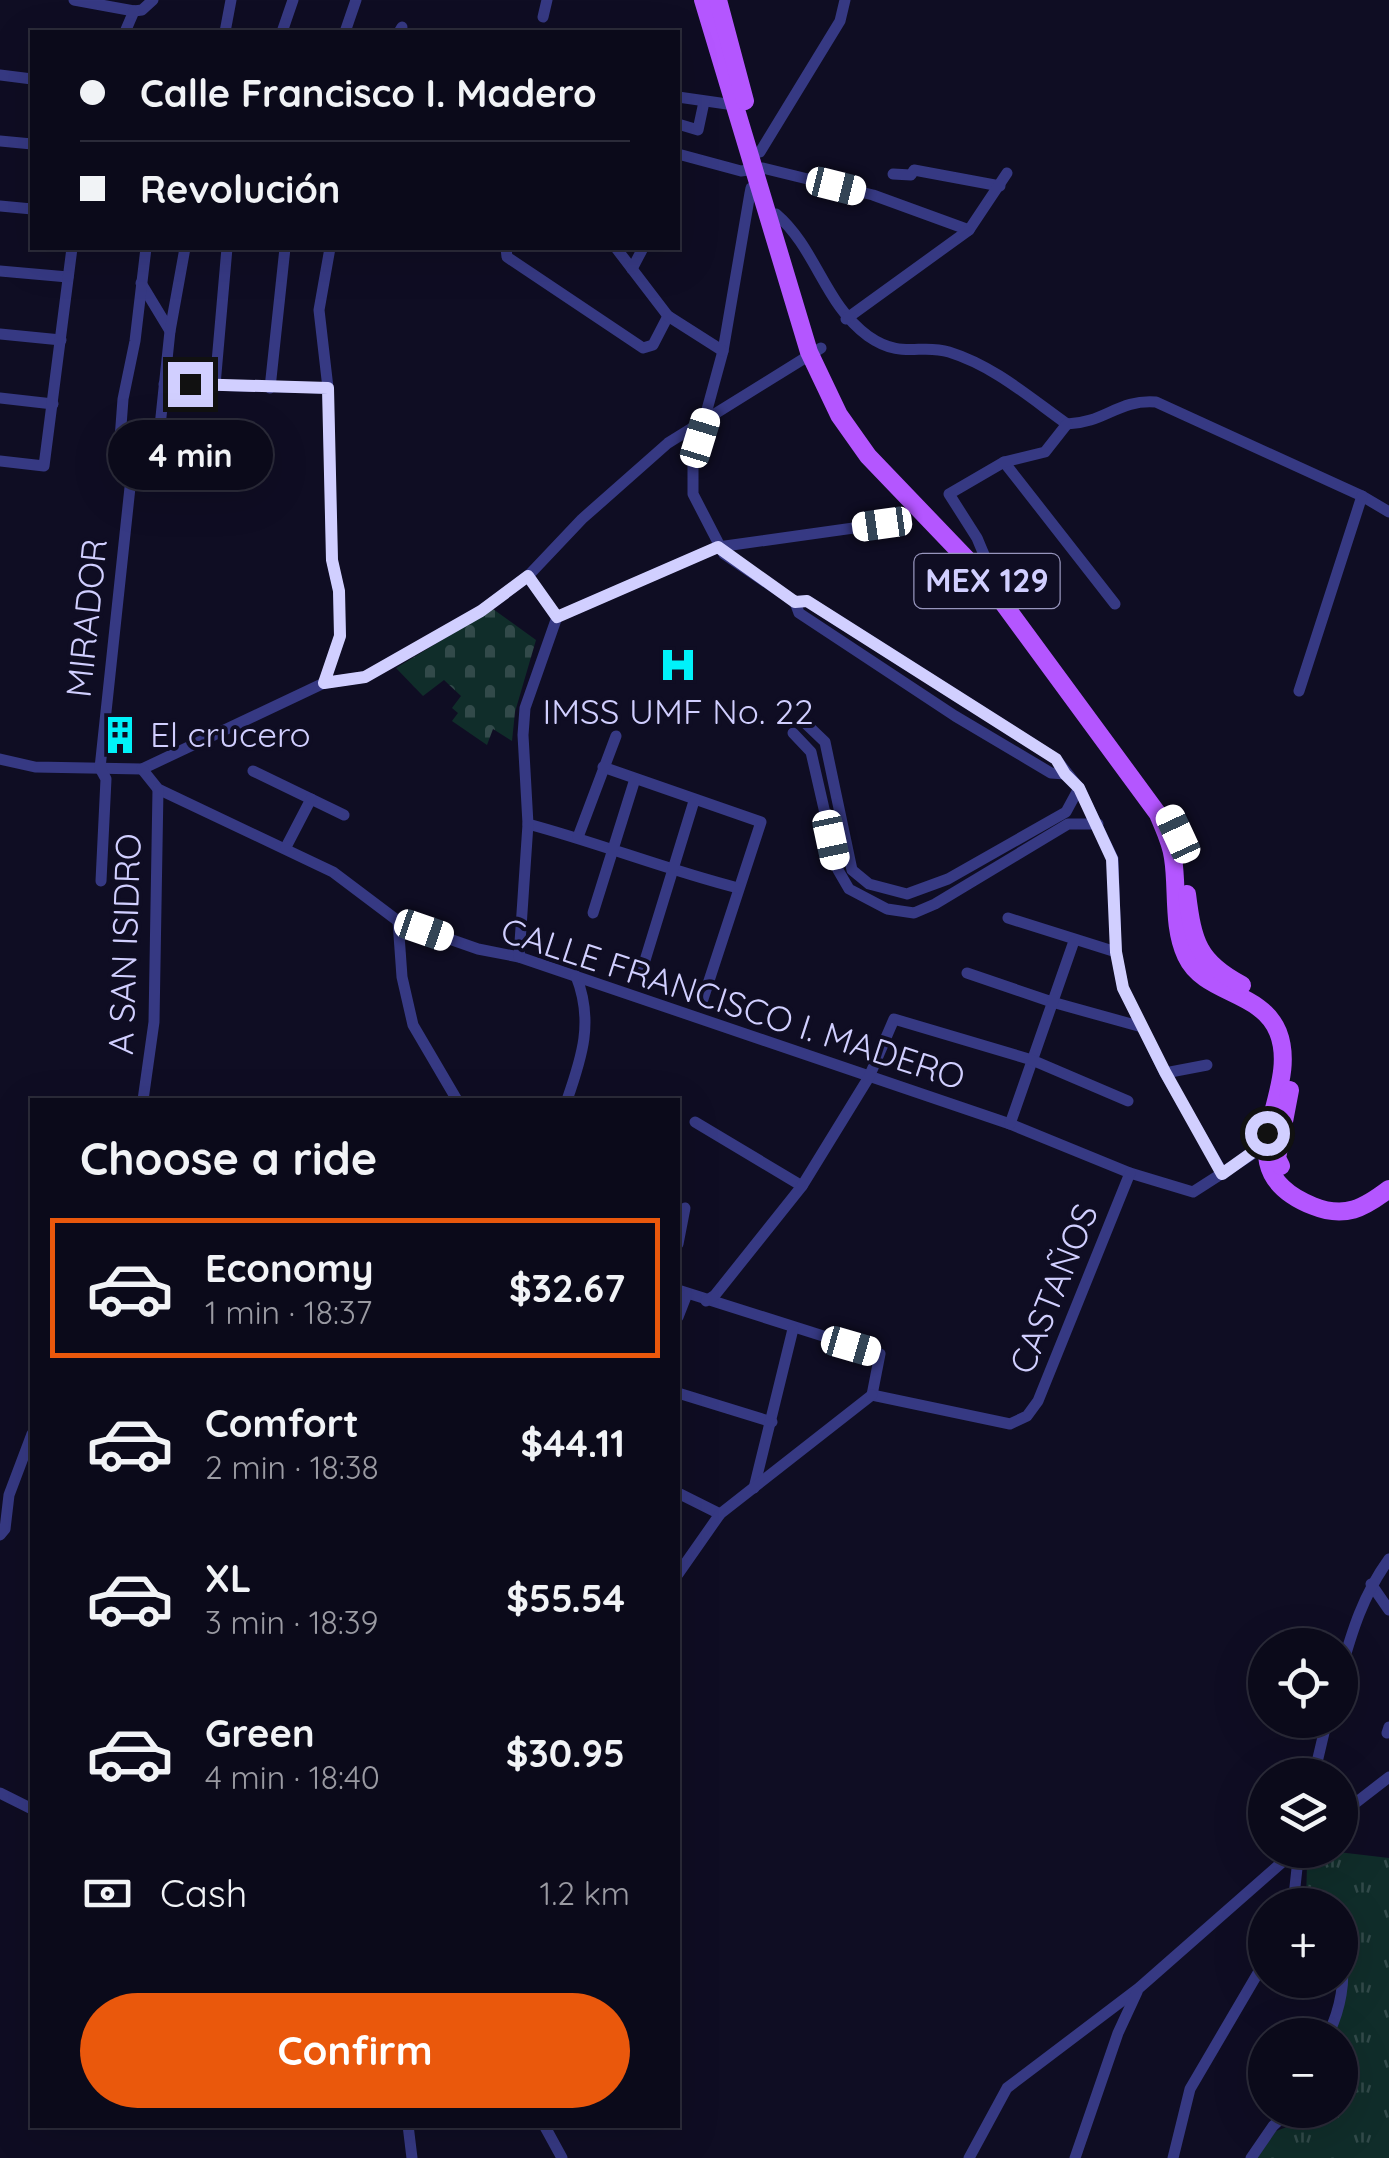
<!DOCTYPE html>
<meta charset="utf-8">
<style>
:root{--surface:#0b0a1a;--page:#191827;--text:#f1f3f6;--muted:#9a9aa2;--line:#2b2b39;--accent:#ea580c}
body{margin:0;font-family:Quicksand,sans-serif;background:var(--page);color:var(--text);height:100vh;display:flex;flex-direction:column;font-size:38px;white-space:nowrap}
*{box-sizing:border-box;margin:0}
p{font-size:32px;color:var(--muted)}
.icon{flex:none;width:55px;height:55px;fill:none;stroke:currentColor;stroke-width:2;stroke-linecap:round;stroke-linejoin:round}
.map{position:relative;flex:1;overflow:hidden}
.panel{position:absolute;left:30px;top:1098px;width:650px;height:1030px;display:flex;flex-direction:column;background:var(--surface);border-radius:0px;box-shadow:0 10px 40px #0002,0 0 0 2px var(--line)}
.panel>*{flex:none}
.guide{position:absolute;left:30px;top:30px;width:650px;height:220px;border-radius:0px;box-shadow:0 10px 40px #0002,0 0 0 2px var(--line);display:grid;align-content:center;height:220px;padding:0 50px;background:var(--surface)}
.tools{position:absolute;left:1248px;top:1628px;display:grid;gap:20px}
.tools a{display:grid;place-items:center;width:110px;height:110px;border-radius:50%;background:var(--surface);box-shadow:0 10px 40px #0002,0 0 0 2px var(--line);font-size:50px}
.end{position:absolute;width:45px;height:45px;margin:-22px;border:12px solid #d1cfff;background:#111;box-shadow:0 0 0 5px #111}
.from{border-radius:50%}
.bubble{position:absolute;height:70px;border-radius:35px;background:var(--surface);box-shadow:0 10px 40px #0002,0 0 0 2px var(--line);font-size:32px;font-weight:700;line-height:70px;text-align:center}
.car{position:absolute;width:30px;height:60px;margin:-30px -15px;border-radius:12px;box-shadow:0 0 8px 2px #0007;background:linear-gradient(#fff 24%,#345 0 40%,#fff 0 76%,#345 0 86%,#fff 0)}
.guide b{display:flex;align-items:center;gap:35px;height:95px;font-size:38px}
.guide b+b{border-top:2px solid var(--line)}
.guide i{width:25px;height:25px;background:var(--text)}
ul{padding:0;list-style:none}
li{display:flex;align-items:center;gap:30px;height:140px;margin:0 20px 15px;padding:0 30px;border:5px solid transparent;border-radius:0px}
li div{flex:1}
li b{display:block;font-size:38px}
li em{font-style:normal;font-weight:700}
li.on{border-color:var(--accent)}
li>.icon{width:90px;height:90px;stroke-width:1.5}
h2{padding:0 50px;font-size:45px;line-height:120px}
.pay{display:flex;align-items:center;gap:25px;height:110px;padding:0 50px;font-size:38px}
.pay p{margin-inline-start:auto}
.primary-button{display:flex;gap:20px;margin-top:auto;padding:20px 50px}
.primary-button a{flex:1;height:115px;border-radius:60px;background:var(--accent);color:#fff;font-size:40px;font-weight:700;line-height:115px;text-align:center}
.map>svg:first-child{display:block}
.cemetery{fill:url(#cemetery-stones)}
.park{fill:url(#park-tufts)}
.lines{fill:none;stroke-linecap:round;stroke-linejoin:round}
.minor{stroke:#363983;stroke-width:11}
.primary{stroke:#b456ff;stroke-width:18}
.route{stroke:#d1cfff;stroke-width:12}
.labels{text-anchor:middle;stroke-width:8;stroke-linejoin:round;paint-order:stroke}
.shield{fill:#0f0d23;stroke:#9795bd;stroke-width:2.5}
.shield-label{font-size:32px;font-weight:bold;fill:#d1cfff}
.street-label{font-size:35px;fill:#d1cfff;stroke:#0f0d23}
.poi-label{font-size:35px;fill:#d1cfff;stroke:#0f0d23}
</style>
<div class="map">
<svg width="1389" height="2158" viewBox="0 0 1389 2158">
<defs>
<pattern id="cemetery-stones" width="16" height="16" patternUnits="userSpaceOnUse" patternTransform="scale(2.5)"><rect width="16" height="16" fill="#102d2a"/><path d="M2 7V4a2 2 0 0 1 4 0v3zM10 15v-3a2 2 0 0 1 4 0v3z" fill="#324a4a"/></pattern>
<pattern id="park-tufts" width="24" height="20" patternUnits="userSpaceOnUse" patternTransform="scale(2.5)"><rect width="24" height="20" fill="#102d2a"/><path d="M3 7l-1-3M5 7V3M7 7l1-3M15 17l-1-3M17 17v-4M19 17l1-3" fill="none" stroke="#324a4a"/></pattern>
</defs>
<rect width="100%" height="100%" fill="#0f0d23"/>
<path class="cemetery" d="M 493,609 L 536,640 L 515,712 L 512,741 L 493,729 L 487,745 L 452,721 L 458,713 L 452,708 L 461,696 L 444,680 L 423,696 L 396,668 Z"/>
<path class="park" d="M 1321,1850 L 1389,1858 L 1389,2158 L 1257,2158 L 1276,2131 L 1287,2127 L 1295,2110 L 1340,2110 L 1340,2035 L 1333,2035 L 1343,2005 L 1348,1955 L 1340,1935 L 1340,1905 L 1310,1905 L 1306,1900 L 1307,1865 Z"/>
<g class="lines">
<g class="minor">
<path d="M 74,0 L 134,11"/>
<path d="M 134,11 L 142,10 L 153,0"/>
<path d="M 543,17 L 547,0"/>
<path d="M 125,32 L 134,11"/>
<path d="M 225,32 L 231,0"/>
<path d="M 282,32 L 293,0"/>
<path d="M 345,32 L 356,0"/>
<path d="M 399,32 L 402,27"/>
<path d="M 0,75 L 32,79"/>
<path d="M 678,97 L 734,105"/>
<path d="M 678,124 L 698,130 L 704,102"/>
<path d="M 0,141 L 32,144"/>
<path d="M 760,152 L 840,21 L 845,0"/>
<path d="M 678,154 L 741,171 L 763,168 L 873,195 L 969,230"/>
<path d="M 893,174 L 911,175 L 914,170 L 1000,186"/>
<path d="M 761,183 L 751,188 L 750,193 L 723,351 L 693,461 L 693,494 L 724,554 L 795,602 L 807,601 L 1056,759 L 1079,788 L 1113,859 L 1116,952 L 1123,988 L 1165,1073 L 1223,1174"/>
<path d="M 0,206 L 32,209"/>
<path d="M 776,214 C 816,248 825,305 868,336 C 902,360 920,343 949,352 C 994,366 1029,397 1067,424"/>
<path d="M 506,248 L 507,257 L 643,348 L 653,345 L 668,316"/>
<path d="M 616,248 L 668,316 L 723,351"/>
<path d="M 632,269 L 643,248"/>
<path d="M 0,271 L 68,277"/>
<path d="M 141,283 L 170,331"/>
<path d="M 846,319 L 969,230 L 1007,173"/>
<path d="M 0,334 L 61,340"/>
<path d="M 164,384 L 328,388"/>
<path d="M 215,385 L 227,248"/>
<path d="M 270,388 L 285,248"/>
<path d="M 0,398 L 53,404"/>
<path d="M 1067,424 C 1105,423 1118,399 1156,402 L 1362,496 L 1389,512"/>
<path d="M 0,461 L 44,466 L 72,248"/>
<path d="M 1004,462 L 1115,604"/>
<path d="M 131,478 L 155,474 L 170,331 L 185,248"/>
<path d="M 131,478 L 118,466 L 123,399 L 135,341 L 146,248"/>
<path d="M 990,569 L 977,538 L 949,494 L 1004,462 L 1045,452 L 1067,424"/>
<path d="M 528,576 L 557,617"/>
<path d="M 795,602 L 799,613 L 955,716 L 1051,773 L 1065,774"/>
<path d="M 324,683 L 340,636 L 339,591 L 332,560 L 328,388 L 319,310 L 330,248"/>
<path d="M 1299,691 L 1362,496"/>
<path d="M 802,720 L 825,742 L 852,870 L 869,884 L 907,894 L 948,879 L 1066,812 L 1079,788"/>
<path d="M 793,733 L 811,752 L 838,870 L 849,889 L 887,909 L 914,913 L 935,904 L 1068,824 L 1098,824"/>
<path d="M 0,759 L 35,767 L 142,769 L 324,683 L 365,677 L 481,611 L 528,576 L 582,519 L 668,443 L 821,348"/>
<path d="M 603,767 L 761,822 L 703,999"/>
<path d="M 142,769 L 158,789 L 333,872 L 398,921 L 478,949 L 519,957 L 1010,1124 L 1130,1173 L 1193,1192 L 1271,1142"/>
<path d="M 253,771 L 344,815"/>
<path d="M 528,824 C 599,843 667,870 738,888"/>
<path d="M 578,837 L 616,736"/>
<path d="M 286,847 L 311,799"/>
<path d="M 101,881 L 106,779 L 100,768 L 131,478"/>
<path d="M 593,913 L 635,779"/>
<path d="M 1008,918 L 1116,952"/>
<path d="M 398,921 L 402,977 L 413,1025 L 457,1100"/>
<path d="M 519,957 L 528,824 L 523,735 L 525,708 L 557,617 L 718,547 L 882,524"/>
<path d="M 642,970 L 694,801"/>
<path d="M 967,973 L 1052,1002 L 1142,1027"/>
<path d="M 1165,1073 L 1207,1065"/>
<path d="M 143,1100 L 154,1022 L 158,789"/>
<path d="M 567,1100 C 582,1057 594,1021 576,976"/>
<path d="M 695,1122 L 802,1186"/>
<path d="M 1010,1124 L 1074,941"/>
<path d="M 678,1244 L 685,1208"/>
<path d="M 678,1290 L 880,1354 L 872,1395"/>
<path d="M 706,1301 L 715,1295 L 802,1186 L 869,1077 L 894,1019 L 1032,1060 L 1128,1101"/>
<path d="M 678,1317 L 687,1294"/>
<path d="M 678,1393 L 772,1422"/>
<path d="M 872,1395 L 1010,1424 L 1027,1416 L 1038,1401 L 1130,1173"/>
<path d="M 754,1488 L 793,1329"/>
<path d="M 678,1493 L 720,1514"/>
<path d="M 0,1535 L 5,1529 L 9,1495 L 32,1434"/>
<path d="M 678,1574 L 720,1514 L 872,1395"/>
<path d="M 1371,1584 L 1389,1610"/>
<path d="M 1340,1674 C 1352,1631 1363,1595 1389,1559"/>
<path d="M 1387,1733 L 1389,1727"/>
<path d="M 1314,1775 L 1327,1720"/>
<path d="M 0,1793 L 32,1809"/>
<path d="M 1340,1815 L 1389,1777"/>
<path d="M 1293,1905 L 1299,1850"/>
<path d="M 1328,2035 C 1340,2010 1347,1979 1340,1952"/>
<path d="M 408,2125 L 412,2158"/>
<path d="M 544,2125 L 562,2158"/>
<path d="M 969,2158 L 1007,2088 L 1139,1988 L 1296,1850"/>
<path d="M 1075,2158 L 1118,2033 L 1137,1992"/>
<path d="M 1173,2158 L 1190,2089 L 1265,1961"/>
<path d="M 1251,2158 L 1273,2126 L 1290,2110"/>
</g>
<g class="primary">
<path d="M 703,0 L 809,352 L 839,415 L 868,456 L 984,577 L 1158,814 C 1164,829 1171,842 1173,858 C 1178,889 1172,926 1186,956 C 1204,995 1261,990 1278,1032 C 1303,1095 1218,1168 1313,1206 C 1345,1219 1364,1208 1389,1189"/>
<path d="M 718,0 L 745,101"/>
<path d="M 1187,894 C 1193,942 1198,962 1242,985"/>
<path d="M 1281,1166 L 1277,1158 L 1290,1090"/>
</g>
</g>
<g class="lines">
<path class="route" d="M 190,384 L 328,388 L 332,560 L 339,591 L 340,636 L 324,683 L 365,677 L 481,611 L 528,576 L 557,617 L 718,547 L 795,602 L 807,601 L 1056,759 L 1065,774 L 1079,788 L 1112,859 L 1116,952 L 1123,988 L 1165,1072 L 1222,1174 L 1267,1142 L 1267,1133"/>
</g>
<defs>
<g id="hospital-bare" transform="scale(3)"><path d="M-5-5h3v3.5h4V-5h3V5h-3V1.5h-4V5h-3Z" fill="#00f2fa" stroke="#0f0d23" stroke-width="2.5" paint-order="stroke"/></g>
<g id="building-bare" transform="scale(3)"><path d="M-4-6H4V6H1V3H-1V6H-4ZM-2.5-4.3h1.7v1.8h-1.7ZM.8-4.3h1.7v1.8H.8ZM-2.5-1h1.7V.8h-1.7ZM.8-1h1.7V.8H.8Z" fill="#00f2fa" stroke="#0f0d23" stroke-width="2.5" paint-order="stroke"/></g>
</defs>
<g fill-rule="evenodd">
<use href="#hospital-bare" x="678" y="665"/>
<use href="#building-bare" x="120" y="735"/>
</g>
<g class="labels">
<rect class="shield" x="914.5" y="554" width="145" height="54" rx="8"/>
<g class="shield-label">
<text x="987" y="592">MEX 129</text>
</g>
<g class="street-label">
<text transform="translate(87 618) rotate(-84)" y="12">MIRADOR</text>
<text transform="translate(125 944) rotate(-88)" y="12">A SAN ISIDRO</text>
<text transform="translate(733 1004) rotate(18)" y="12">CALLE FRANCISCO I. MADERO</text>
<text transform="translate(1054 1289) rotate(-68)" y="12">CASTAÑOS</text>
</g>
<g class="poi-label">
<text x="678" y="724">IMSS UMF No. 22</text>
<text x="150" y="747" text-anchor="start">El crucero</text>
</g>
</g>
</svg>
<div class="tools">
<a><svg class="icon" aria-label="locate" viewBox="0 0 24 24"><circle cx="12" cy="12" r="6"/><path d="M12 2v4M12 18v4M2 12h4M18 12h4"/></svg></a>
<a><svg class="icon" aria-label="layers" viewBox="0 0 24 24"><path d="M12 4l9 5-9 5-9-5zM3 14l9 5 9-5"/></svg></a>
<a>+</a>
<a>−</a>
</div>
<i class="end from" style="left:1267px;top:1133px"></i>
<i class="end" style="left:190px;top:384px"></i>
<div class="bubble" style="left:108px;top:420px;width:165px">4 min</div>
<i class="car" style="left:836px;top:186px;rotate:104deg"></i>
<i class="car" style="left:700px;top:438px;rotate:17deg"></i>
<i class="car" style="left:882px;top:524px;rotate:262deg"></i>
<i class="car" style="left:1178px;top:834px;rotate:335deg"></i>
<i class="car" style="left:831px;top:840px;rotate:168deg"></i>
<i class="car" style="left:424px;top:930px;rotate:109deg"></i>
<i class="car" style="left:851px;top:1346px;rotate:106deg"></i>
<div class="guide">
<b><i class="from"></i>Calle Francisco I. Madero</b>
<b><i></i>Revolución</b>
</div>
<section class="panel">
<h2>Choose a ride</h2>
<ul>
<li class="on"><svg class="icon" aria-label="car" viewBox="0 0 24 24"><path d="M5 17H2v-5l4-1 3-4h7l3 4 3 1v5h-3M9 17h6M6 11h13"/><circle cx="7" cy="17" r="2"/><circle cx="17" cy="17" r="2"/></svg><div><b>Economy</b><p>1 min · 18:37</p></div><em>$32.67</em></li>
<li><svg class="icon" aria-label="car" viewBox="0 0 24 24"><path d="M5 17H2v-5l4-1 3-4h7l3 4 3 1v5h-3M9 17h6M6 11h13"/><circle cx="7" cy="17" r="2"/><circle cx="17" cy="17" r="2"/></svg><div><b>Comfort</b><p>2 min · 18:38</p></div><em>$44.11</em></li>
<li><svg class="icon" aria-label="car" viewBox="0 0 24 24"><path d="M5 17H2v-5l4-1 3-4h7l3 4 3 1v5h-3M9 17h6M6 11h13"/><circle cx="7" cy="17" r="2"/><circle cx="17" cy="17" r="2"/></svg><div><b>XL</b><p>3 min · 18:39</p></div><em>$55.54</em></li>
<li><svg class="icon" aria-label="car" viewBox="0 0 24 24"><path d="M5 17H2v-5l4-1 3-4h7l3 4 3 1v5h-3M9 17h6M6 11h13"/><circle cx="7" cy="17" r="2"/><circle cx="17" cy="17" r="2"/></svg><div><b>Green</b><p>4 min · 18:40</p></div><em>$30.95</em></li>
</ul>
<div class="pay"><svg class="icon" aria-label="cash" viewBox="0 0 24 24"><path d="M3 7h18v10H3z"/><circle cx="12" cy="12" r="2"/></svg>Cash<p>1.2 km</p></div>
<div class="primary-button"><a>Confirm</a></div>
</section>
</div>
